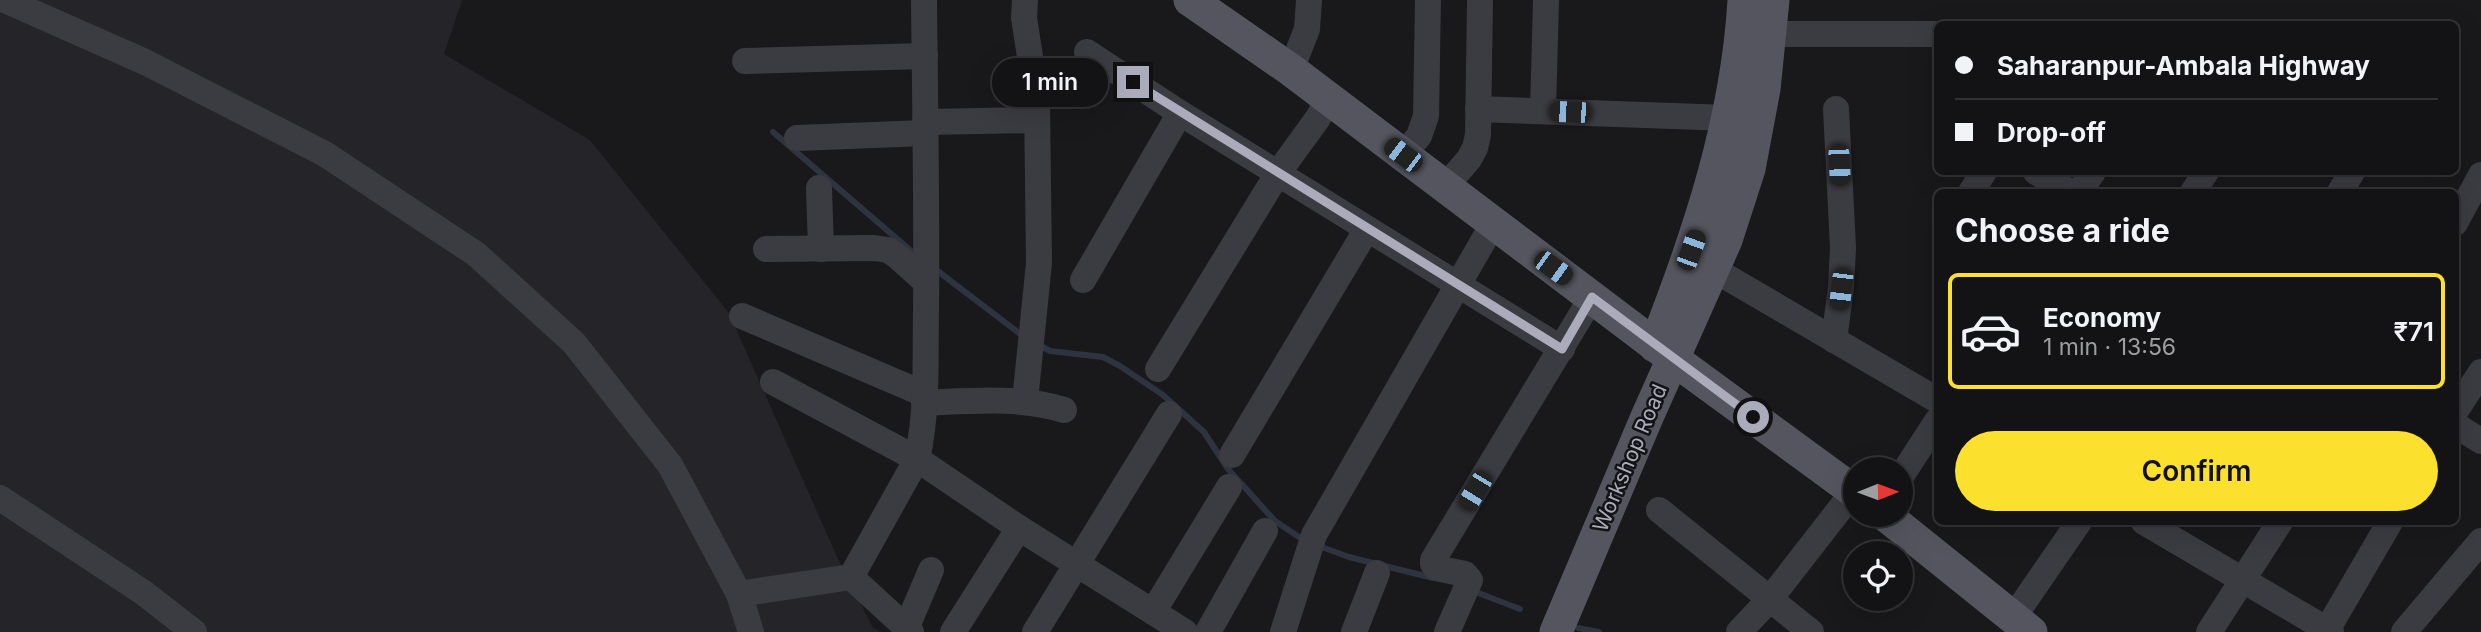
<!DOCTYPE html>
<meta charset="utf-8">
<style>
:root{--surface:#131214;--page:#1c1b1d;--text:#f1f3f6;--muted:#9d9ea0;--line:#323234;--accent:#fce02e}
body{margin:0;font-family:Inter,sans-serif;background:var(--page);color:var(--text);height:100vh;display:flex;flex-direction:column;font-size:26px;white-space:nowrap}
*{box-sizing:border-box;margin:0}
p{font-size:23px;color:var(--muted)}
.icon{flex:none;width:38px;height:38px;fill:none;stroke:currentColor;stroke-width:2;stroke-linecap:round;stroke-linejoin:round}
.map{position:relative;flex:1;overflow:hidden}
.sheet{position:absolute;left:1934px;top:189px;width:525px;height:336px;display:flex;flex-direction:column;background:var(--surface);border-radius:10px;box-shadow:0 7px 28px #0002,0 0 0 2px var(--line)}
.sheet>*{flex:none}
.hud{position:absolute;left:1934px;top:21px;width:525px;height:154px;border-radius:10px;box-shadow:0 7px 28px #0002,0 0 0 2px var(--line);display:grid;align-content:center;height:154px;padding:0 21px;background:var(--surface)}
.needle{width:46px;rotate:89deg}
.controls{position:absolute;left:1843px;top:457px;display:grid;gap:14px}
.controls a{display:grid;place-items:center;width:70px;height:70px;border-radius:50%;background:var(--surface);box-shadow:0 7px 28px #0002,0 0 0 2px var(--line);font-size:35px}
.end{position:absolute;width:32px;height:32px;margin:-16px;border:9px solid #aaabbb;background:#111;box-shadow:0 0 0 4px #111}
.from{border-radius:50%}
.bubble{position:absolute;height:49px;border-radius:24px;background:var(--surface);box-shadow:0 7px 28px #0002,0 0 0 2px var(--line);font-size:23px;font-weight:600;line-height:49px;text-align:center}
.car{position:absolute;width:21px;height:42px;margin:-21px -10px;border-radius:9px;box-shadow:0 0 5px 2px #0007;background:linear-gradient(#222 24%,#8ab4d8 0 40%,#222 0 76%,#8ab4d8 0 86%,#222 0)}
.hud b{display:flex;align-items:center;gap:24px;height:66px;font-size:26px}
.hud b+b{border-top:2px solid var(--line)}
.hud i{width:18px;height:18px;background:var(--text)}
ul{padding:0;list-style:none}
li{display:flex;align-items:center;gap:21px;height:116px;margin:0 14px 10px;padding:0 7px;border:4px solid transparent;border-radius:10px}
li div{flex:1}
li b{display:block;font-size:26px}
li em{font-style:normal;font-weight:600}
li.current{border-color:var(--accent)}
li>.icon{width:63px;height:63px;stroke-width:1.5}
h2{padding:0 21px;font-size:32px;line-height:84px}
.primary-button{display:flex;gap:14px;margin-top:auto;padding:14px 21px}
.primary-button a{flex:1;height:80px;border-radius:42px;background:var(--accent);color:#111;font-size:28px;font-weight:600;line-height:80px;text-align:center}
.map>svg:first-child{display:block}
.built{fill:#252428}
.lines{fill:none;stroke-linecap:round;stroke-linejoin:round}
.stream{stroke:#2d343f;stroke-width:6}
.minor{stroke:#3b3b42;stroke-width:26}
.major{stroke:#55555f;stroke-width:33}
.route{stroke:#aaabbb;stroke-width:9}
.labels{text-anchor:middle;stroke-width:5;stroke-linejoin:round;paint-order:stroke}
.street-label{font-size:21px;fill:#aaabbb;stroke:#131315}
</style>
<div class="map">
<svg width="2481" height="632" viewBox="0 0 2481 632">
<rect width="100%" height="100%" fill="#19181a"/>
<path class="built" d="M 0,0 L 462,0 L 444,54 L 590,140 L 729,313 L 838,559 L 873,628 L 880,632 L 0,632 Z"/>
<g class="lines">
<g class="stream">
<path d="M 773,132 L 917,256"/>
<path d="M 935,269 L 1023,336"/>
<path d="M 1039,345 L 1050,351 L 1103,357 L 1120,366 L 1163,395 L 1204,432 L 1228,469 L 1275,521 L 1305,541"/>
<path d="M 1319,546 L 1349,557 L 1433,578"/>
<path d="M 1473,591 L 1520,609"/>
<path d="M 1578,628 L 1599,632"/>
</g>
<g class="minor">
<path d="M 5,0 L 145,62 L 325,154 L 476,254 L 574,343 L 670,465 L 739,594 L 751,632"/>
<path d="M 1025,0 L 1024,18 L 1037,101 L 1039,263 L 1025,401"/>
<path d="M 1769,34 L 1937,34"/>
<path d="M 1087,52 L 1180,113 L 1562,349"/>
<path d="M 745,61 L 925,56"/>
<path d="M 1291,70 L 1307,29 L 1309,0"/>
<path d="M 1478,109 L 1729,118"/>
<path d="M 1543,111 L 1546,0"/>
<path d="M 925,122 L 1037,120"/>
<path d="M 797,138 L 925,133"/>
<path d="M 1403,155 L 1419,136 L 1426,116 L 1428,0"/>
<path d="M 2036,172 L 2070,192"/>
<path d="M 1445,187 L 1469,159 L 1475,148 L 1478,135 L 1480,0"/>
<path d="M 819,188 L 821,249"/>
<path d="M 1971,192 L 1984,172"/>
<path d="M 2079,192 L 2093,172"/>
<path d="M 2193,192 L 2206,172"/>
<path d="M 2340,192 L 2352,172"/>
<path d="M 2455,223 L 2481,175"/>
<path d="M 766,249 L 874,248 L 888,250 L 897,256 L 926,282"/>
<path d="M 1713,269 L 1937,400"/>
<path d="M 1083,280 L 1180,113"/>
<path d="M 742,316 L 924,394"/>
<path d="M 1834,340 L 1841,288 L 1843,248 L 1836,109"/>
<path d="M 1158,369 L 1278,173 L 1318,118 L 1328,99"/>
<path d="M 773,382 L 917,459 L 1019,528 L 1185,632"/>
<path d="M 924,403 C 971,401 1018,396 1064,410"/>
<path d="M 2455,412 L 2481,372"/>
<path d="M 2455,425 L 2481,441"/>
<path d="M 1232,455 L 1367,229"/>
<path d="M 1900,478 L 1937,421"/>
<path d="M 0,498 L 144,593 L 194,632"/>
<path d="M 1659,510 L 1811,632"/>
<path d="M 2144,522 L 2331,632"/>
<path d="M 851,577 L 917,459 C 928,411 925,359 926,310 C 927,207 925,103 924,0"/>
<path d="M 851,577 L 911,632"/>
<path d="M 739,594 L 851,577"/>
<path d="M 1153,612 L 1229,487"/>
<path d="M 2013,618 L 2079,522"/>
<path d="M 906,629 L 931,570"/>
<path d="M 2327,630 L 2390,522"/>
<path d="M 953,632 L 1019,528"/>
<path d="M 1035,632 L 1169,414"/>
<path d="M 1208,632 L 1265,531"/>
<path d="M 1283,632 L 1314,535 L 1493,224"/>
<path d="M 1354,632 L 1377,573"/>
<path d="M 1447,632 L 1470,580 L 1465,574 L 1436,568 L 1433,564 L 1433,560 L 1592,297"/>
<path d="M 1739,632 L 1770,599 L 1854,491"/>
<path d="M 2209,632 L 2280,522"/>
<path d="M 2404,632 L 2481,541"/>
</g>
<g class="major">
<path d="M 1190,0 L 1291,70 L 1672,358 L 1855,492"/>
<path d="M 1655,346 C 1699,234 1737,120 1744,0"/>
<path d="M 1884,514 L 2031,632"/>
<path d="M 1556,632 L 1647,417 L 1726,240 L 1749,169 L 1764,89 L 1773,0"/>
</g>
</g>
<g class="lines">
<path class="route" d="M 1133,82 L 1562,349 L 1592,297 L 1753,417"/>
</g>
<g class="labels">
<g class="street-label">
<text transform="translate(1630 458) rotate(-67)" y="7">Workshop Road</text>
</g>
</g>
</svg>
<div class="controls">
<a><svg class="needle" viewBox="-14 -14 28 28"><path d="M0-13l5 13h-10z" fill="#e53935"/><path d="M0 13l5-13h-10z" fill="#9d9ea0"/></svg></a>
<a><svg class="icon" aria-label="locate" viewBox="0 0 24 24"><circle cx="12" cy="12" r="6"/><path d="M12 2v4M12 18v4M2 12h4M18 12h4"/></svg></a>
</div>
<i class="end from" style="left:1753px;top:417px"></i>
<i class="end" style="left:1133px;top:82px"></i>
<div class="bubble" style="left:992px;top:58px;width:116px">1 min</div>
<i class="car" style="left:1570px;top:112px;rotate:272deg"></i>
<i class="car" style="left:1403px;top:155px;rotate:307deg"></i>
<i class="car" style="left:1839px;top:165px;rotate:177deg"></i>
<i class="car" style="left:1691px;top:250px;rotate:20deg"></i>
<i class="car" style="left:1553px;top:268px;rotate:126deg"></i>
<i class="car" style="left:1841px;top:289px;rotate:187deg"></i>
<i class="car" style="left:1475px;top:491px;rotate:211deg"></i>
<div class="hud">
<b><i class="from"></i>Saharanpur-Ambala Highway</b>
<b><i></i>Drop-off</b>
</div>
<section class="sheet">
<h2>Choose a ride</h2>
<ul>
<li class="current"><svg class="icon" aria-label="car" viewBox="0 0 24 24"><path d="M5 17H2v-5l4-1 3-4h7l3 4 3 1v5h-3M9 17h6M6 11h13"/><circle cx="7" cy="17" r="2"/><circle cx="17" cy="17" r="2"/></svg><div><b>Economy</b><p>1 min · 13:56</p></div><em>₹71</em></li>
</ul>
<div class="primary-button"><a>Confirm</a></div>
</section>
</div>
